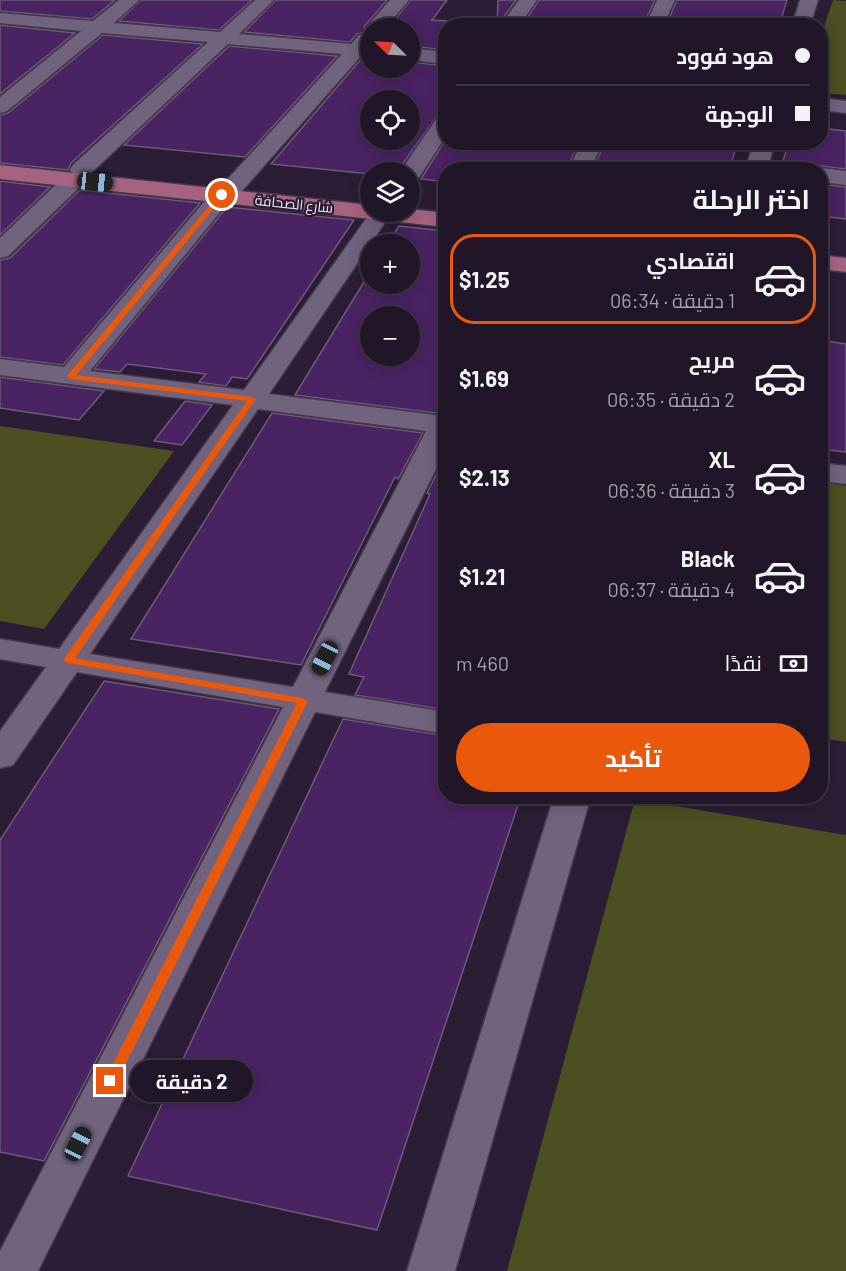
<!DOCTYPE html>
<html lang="ar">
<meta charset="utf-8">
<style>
:root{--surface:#201628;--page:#2d2334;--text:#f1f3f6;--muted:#a29fa8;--line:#3d3545;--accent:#ea580c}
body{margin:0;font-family:Barlow,Cairo,sans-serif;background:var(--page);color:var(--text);direction:rtl;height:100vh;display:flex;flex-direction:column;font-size:22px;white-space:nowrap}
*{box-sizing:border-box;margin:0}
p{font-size:20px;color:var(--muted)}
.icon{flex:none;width:33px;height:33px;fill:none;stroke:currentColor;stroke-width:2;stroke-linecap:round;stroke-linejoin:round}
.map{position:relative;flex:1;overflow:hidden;direction:ltr}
.side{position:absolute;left:438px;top:162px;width:390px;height:642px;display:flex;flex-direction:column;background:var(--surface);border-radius:24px;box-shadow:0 3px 15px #0003,0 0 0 2px var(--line);direction:rtl}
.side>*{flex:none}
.top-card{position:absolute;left:438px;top:18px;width:390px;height:132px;border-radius:24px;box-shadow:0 3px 15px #0003,0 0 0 2px var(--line);direction:rtl;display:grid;align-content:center;height:132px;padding:0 18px;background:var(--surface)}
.needle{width:39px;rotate:294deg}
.tools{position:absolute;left:360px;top:18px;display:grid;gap:12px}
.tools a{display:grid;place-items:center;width:60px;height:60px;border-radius:50%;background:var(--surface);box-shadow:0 3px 15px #0003,0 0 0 2px var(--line);font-size:30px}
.end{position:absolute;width:27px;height:27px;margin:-14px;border:8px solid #ea580c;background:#fff;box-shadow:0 0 0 3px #fff}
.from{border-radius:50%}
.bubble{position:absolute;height:42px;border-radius:21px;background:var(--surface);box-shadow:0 3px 15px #0003,0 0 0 2px var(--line);font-size:20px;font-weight:700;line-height:42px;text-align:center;direction:rtl}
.car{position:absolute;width:18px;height:36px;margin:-18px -9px;border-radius:8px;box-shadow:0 0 4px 2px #0007;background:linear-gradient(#222 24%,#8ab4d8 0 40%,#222 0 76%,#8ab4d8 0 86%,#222 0)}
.top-card b{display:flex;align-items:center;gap:21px;height:57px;font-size:22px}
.top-card b+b{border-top:2px solid var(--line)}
.top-card i{width:15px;height:15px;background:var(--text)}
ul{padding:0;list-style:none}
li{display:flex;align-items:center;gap:18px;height:90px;margin:0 12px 9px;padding:0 6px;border:3px solid transparent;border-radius:24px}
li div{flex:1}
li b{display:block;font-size:22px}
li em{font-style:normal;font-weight:700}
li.selected{border-color:var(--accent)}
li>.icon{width:54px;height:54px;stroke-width:1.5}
h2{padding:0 18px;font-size:27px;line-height:72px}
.pay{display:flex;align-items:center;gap:15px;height:66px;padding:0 18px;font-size:22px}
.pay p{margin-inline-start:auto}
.action{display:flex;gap:12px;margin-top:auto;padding:12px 18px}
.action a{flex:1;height:69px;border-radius:36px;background:var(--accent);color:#fff;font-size:24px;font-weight:700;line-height:69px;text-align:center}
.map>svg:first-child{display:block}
.green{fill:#4c4f1f}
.building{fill:#4a2363;stroke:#6b5b77;stroke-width:1.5;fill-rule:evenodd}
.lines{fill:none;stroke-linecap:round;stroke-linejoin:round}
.minor-casing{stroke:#43374c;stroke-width:3}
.major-casing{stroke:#43374c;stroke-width:3}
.minor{fill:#71627e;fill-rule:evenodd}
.major{fill:#a66381;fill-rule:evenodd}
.route{fill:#ea580c}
.labels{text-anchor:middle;stroke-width:4.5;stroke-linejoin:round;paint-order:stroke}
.far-street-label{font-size:14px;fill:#efe6f6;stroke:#2b1d35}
</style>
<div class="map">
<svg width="846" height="1271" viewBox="0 0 846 1271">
<rect width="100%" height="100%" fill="#2b1d35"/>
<g class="green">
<path d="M 833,0 L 846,1 L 846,95 L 821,93 L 821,36 Z"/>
<path d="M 0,426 L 174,451 L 44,629 L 0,621 Z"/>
<path d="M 821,482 L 846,486 L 846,742 L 821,738 Z"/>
<path d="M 635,799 L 846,835 L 846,1271 L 507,1271 Z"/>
</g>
<g class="building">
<path d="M 0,0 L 115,0 L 92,19 L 0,11 Z"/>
<path d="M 141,0 L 252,0 L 219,30 L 119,21 Z"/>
<path d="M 276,0 L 387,0 L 364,27 L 366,32 L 357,34 L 350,42 L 244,32 Z"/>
<path d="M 411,0 L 447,0 L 432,20 L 446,21 L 446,50 L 410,46 L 410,28 L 388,28 Z"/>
<path d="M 498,0 L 516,0 L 497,26 Z"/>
<path d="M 539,0 L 655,0 L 643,26 L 522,26 Z"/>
<path d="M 677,0 L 787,0 L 779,26 L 666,26 Z"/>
<path d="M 0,25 L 75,33 L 0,94 Z"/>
<path d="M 103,35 L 203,44 L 71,163 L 68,170 L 0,163 L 0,115 L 8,113 Z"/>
<path d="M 229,46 L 337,56 L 245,157 L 124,145 Z"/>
<path d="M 362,58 L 370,59 L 370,68 L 410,68 L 410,62 L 446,66 L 446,104 L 398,170 L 391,165 L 386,172 L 370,174 L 271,164 ZM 370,100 L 410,100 L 410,140 L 370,140 Z"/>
<path d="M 820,128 L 846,131 L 846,169 L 820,166 L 814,170 L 780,170 L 789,142 L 820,142 Z"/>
<path d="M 444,142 L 579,142 L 566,170 L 446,170 L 446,182 L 421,179 Z"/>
<path d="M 605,142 L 738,142 L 729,170 L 593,170 Z"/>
<path d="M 0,181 L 50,187 L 0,235 Z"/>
<path d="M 820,184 L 846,187 L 846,219 L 820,216 Z"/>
<path d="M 80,190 L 200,203 L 63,365 L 0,357 L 0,260 L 10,258 Z"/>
<path d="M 227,207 L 354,220 L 247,379 L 232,377 L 226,386 L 199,382 L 206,374 L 127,364 L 120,372 L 94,369 Z"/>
<path d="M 399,226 L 446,231 L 446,410 L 435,413 L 295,395 L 370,272 L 370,284 L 410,284 L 410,244 L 387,244 ZM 370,316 L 410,316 L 410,356 L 370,356 Z"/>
<path d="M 820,340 L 846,344 L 846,452 L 820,449 Z"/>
<path d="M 0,377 L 104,391 L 79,420 L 0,408 Z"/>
<path d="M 185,401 L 212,405 L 182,445 L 154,441 Z"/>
<path d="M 272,413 L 423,433 L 398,479 L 395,477 L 301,665 L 131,639 Z"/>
<path d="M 446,455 L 446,710 L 355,695 L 364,677 L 349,674 L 430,494 L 427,493 Z"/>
<path d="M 104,681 L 279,709 L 44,1161 L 0,1152 L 0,840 Z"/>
<path d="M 343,719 L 446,736 L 446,796 L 521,796 L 377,1230 L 128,1176 Z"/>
</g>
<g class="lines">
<g class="minor-casing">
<g id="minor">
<path d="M 119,0 L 139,0 L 114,23 L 220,32 L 255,0 L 274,0 L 239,34 L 351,44 L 359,35 L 370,34 L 370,57 L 361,56 L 241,192 L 232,194 L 230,200 L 90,371 L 244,390 L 371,212 L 392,212 L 269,394 L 435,415 L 446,412 L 446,449 L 325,692 L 446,712 L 446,734 L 315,712 L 38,1271 L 0,1271 L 0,1251 L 283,707 L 77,672 L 13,765 L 0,768 L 0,731 L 46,667 L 0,659 L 0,639 L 59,649 L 233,405 L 0,375 L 0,359 L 64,367 L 214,190 L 223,188 L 225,182 L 342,54 L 228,44 L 89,175 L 82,176 L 85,180 L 82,185 L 8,256 L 0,258 L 0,238 L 66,175 L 73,174 L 70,170 L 73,165 L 208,42 L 102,33 L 7,111 L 0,113 L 0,97 L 81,31 L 0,23 L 0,13 L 93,21 ZM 258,409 L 426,431 L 293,687 L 90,654 Z"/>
<path d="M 390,0 L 409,0 L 385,28 L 370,28 L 370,32 L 368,32 L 366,28 Z"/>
<path d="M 519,0 L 537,0 L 519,26 L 500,26 Z"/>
<path d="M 657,0 L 675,0 L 663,26 L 645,26 Z"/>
<path d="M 800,0 L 818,0 L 810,26 L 792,26 Z"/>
<path d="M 410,48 L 446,52 L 446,64 L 410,60 Z"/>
<path d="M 820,98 L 846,101 L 846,113 L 820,110 Z"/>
<path d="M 446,113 L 446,136 L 418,179 L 410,180 L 410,172 L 400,172 L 439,115 Z"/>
<path d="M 582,142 L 603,142 L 590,170 L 568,170 Z"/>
<path d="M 754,142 L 775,142 L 767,170 L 745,170 Z"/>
<path d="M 820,168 L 846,171 L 846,185 L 820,182 L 820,170 L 816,170 Z"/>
<path d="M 820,463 L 846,466 L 846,484 L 820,481 Z"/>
<path d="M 554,796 L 591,796 L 455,1271 L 407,1271 Z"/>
</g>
</g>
<g class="major-casing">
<g id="major">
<path d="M 0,165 L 370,205 L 370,212 L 410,212 L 410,209 L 446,213 L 446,227 L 0,179 Z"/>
<path d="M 820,255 L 846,258 L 846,272 L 820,269 Z"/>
</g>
</g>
<use href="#minor" class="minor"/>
<use href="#major" class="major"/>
</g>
<path class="route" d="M 219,194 L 225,195 L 76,375 L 252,397 L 256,399 L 75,658 L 303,698 L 308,701 L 117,1081 L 110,1086 L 104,1081 L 297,703 L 68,663 L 63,660 L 247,401 L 70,379 L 67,376 Z"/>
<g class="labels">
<g class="far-street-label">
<text transform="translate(294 204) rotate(6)" y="5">شارع الصحافة</text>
</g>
</g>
</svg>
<div class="tools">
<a><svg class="needle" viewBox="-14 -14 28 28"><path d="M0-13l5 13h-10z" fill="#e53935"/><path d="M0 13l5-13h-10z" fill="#a29fa8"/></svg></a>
<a><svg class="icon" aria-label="locate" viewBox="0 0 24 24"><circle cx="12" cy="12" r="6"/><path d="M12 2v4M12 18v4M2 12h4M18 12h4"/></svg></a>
<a><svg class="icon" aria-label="layers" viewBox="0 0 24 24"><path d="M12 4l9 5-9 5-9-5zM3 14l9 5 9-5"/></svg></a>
<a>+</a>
<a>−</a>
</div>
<i class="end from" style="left:222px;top:195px"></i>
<i class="end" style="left:110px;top:1081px"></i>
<div class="bubble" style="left:130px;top:1060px;width:123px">2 دقيقة</div>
<i class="car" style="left:95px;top:182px;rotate:96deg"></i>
<i class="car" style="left:325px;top:658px;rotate:207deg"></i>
<i class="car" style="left:78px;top:1144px;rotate:27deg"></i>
<div class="top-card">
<b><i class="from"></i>هود فوود</b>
<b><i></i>الوجهة</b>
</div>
<section class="side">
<h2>اختر الرحلة</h2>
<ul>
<li class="selected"><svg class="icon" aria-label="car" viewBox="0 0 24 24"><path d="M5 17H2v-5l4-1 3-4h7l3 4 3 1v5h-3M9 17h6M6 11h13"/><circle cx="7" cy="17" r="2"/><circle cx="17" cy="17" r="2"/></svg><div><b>اقتصادي</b><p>1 دقيقة · 06:34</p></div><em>$1.25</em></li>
<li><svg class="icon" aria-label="car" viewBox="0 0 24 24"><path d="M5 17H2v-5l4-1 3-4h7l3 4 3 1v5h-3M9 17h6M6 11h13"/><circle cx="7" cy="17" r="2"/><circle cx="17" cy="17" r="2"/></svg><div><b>مريح</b><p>2 دقيقة · 06:35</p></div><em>$1.69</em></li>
<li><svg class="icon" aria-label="car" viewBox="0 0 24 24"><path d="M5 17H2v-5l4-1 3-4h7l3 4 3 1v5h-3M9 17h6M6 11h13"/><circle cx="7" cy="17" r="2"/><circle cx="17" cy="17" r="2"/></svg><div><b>XL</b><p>3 دقيقة · 06:36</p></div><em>$2.13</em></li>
<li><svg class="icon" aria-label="car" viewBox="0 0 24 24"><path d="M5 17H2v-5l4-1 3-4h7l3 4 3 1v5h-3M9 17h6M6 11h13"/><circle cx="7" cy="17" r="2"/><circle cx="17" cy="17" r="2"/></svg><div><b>Black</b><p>4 دقيقة · 06:37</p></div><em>$1.21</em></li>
</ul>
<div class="pay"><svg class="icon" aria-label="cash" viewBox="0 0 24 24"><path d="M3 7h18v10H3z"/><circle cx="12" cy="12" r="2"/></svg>نقدًا<p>460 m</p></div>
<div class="action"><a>تأكيد</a></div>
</section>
</div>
